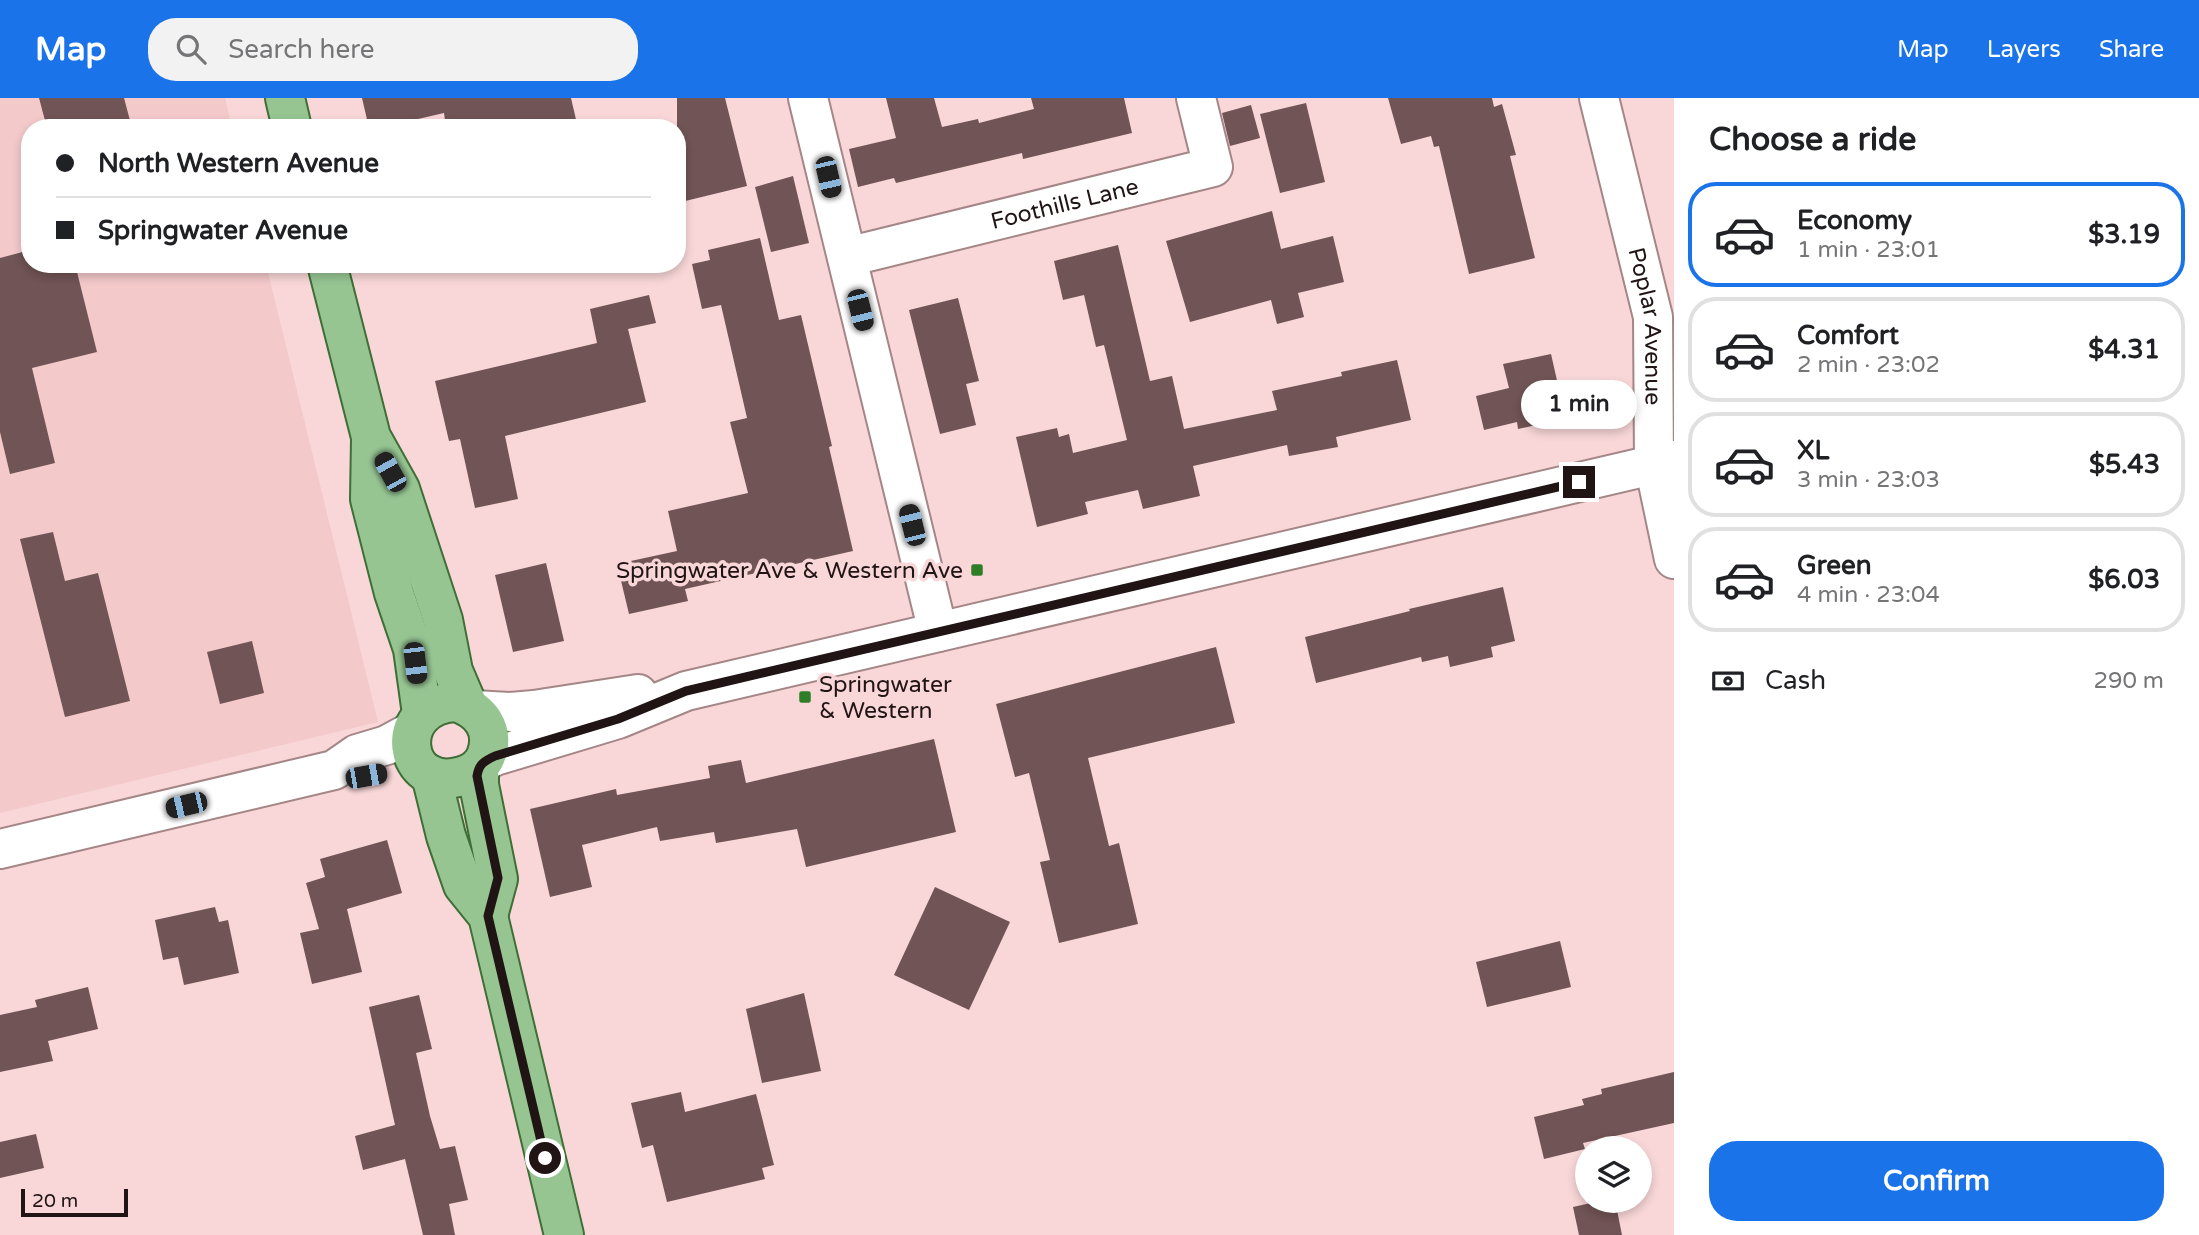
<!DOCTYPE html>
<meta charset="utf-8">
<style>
:root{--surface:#fff;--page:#f2f2f2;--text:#202124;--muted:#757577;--line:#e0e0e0;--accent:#1a73e8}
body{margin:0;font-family:"Varela Round",sans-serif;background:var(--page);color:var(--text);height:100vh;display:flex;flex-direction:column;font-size:26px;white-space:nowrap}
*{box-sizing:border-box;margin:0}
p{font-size:23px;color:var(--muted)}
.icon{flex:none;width:38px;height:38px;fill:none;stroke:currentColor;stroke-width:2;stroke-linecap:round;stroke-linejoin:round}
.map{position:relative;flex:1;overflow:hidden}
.side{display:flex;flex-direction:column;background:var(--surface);width:525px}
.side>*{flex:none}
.guide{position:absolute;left:21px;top:21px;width:665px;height:154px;border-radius:28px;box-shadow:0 4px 10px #0003;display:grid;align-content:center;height:154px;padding:0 35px;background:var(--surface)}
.fabs{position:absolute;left:1575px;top:1038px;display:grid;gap:14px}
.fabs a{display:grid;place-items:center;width:77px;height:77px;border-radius:50%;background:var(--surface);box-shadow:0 4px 10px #0003;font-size:35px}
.scale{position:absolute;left:21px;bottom:18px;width:107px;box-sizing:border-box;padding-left:7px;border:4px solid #201415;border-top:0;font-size:19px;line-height:24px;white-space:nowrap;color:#201415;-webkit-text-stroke:5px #f9d7d8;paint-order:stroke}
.end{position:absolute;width:32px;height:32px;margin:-16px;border:9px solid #201415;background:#fff;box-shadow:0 0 0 4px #fff}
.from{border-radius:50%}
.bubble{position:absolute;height:49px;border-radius:24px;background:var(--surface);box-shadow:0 4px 10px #0003;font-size:23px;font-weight:700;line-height:49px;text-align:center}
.car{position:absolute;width:21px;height:42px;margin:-21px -10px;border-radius:9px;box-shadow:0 0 5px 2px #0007;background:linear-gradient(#222 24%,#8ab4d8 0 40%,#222 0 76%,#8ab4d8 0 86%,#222 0)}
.guide b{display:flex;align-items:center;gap:24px;height:66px;font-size:26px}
.guide b+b{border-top:2px solid var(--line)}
.guide i{width:18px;height:18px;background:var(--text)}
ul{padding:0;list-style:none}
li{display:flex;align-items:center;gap:21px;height:105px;margin:0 14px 10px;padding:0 21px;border:4px solid var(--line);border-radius:28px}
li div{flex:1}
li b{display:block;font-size:26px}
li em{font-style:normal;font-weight:700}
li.on{border-color:var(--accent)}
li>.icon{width:63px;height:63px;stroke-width:1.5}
h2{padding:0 35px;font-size:32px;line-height:84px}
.pay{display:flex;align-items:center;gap:18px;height:77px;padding:0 35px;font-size:26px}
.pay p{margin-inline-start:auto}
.primary-button{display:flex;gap:14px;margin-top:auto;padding:14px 35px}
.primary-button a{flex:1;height:80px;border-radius:28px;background:var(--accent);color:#fff;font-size:28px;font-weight:700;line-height:80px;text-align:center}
header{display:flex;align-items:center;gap:42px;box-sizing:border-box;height:98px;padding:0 35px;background:var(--accent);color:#fff}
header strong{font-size:33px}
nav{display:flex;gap:38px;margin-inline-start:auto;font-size:24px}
.search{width:490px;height:63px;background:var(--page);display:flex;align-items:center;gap:18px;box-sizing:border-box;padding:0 24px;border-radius:28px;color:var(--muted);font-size:26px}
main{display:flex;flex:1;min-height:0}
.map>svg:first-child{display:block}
.built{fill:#f3c9ca}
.building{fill:#715455}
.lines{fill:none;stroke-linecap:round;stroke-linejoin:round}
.minor-casing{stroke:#a58687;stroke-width:42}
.major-casing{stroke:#3f6e37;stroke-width:42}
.minor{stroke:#fff;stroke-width:38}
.major{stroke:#96c592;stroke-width:38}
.route{stroke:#201415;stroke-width:9}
.poi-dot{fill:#2e7e28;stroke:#f9d7d8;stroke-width:2.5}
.labels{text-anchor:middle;stroke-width:7;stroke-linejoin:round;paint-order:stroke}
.street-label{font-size:23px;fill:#201415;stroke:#f9d7d8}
.poi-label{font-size:23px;fill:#201415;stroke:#f9d7d8;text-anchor:end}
</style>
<header>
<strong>Map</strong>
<div class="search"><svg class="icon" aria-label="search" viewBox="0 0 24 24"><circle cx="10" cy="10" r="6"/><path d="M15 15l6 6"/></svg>Search here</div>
<nav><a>Map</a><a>Layers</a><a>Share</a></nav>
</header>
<main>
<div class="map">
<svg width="1674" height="1137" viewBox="0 0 1674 1137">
<rect width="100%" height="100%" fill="#f9d7d8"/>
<path class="built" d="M 0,0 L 225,0 L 232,30 L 30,30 L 30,166 L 266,166 L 378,624 L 0,715 Z"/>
<g class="building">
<path d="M 39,0 L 124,0 L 132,30 L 47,30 Z"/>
<path d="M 362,0 L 571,0 L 578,30 L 446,30 L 444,15 L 379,30 L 369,30 Z"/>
<path d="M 677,0 L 725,0 L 747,88 L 677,105 Z"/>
<path d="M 886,0 L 934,0 L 942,29 L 978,21 L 979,25 L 1034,11 L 1031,0 L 1124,0 L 1132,35 L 1023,61 L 1022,55 L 896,85 L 894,80 L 858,89 L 849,51 L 896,40 Z"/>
<path d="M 1388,0 L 1492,0 L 1494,9 L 1502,6 L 1516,57 L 1510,58 L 1535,160 L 1469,176 L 1439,48 L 1434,49 L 1431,38 L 1401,46 Z"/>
<path d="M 1306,5 L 1325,84 L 1280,95 L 1260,16 Z"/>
<path d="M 1251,7 L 1260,40 L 1230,48 L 1222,15 Z"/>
<path d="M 793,78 L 809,145 L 771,154 L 755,89 Z"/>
<path d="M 1272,113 L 1281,151 L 1333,138 L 1344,184 L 1298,195 L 1304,219 L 1277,226 L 1271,202 L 1190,224 L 1166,143 Z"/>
<path d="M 760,140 L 779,222 L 801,217 L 832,348 L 829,349 L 853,453 L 685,491 L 688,503 L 629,516 L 617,466 L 677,453 L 668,413 L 748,395 L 730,324 L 747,320 L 721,207 L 702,211 L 692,166 L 710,162 L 708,152 Z"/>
<path d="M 1118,147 L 1150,283 L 1172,278 L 1184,331 L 1277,312 L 1272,293 L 1342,278 L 1341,274 L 1397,262 L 1411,322 L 1336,339 L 1338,349 L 1289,358 L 1287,347 L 1193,368 L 1200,398 L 1143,411 L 1138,392 L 1085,404 L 1088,416 L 1037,429 L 1016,339 L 1057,330 L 1059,339 L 1069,336 L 1073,355 L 1127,342 L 1104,247 L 1096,249 L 1084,197 L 1063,202 L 1054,163 Z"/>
<path d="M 30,152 L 30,166 L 75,166 L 97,254 L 32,270 L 55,365 L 10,376 L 0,334 L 0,160 Z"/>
<path d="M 649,197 L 656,225 L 628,231 L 646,304 L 505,338 L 518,401 L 475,410 L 460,341 L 449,343 L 435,283 L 597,245 L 590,211 Z"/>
<path d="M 958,200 L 979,283 L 966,286 L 976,327 L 940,336 L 909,212 Z"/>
<path d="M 1551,256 L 1561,300 L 1549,303 L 1554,323 L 1518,331 L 1517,324 L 1484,332 L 1476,298 L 1509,290 L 1503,266 Z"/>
<path d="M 53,434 L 65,483 L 98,475 L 130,603 L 65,619 L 20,441 Z"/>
<path d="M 546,465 L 564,543 L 513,554 L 495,477 Z"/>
<path d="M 1503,489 L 1515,543 L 1491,549 L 1493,559 L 1450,569 L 1448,558 L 1422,564 L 1421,559 L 1316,585 L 1305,539 L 1410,513 L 1409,511 Z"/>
<path d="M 252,543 L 264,595 L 220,606 L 207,554 Z"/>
<path d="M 1216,549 L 1235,625 L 1088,660 L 1109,748 L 1119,745 L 1138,826 L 1059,845 L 1040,764 L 1050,762 L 1029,675 L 1015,679 L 996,606 Z"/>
<path d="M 934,641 L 956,734 L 806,769 L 797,731 L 716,745 L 714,734 L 660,743 L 657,729 L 582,747 L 592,789 L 550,799 L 530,711 L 616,691 L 617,697 L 710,680 L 708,668 L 741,662 L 746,685 Z"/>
<path d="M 387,742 L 402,795 L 347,811 L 362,874 L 312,886 L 300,835 L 319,831 L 306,785 L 325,779 L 320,761 Z"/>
<path d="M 935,789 L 1010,824 L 969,912 L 894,877 Z"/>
<path d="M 215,809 L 219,824 L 228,822 L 239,875 L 184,887 L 178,859 L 163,862 L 155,822 Z"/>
<path d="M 1560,843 L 1571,889 L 1487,909 L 1476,864 Z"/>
<path d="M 88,889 L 98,931 L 48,943 L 53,963 L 0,974 L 0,917 L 37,909 L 35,902 Z"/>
<path d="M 804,895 L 821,973 L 762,985 L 746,911 Z"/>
<path d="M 419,897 L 432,951 L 416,955 L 430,1018 L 440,1051 L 455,1048 L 468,1102 L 449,1106 L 455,1137 L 423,1137 L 405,1061 L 363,1072 L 355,1038 L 395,1027 L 369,909 Z"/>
<path d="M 1674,974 L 1674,1025 L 1583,1045 L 1585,1051 L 1544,1061 L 1534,1019 L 1584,1007 L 1582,1001 L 1602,996 L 1601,991 Z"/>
<path d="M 681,994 L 685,1014 L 756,996 L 774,1067 L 762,1070 L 765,1081 L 667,1104 L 653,1047 L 642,1050 L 631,1005 Z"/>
<path d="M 36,1036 L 44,1070 L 0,1080 L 0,1044 Z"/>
<path d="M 1604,1102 L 1615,1102 L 1622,1137 L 1579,1137 L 1573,1109 Z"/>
</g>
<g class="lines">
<g class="minor-casing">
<g id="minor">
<path d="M 808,0 L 938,534"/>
<path id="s1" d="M 1599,0 L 1653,219 L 1654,366 L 1674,461"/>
<path id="s2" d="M 847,159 L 1213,69 L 1196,0"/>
<path d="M 474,612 L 511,614 L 534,612 L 638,596"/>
<path d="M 483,664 L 495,658 L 618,621 L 686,593 L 1674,362"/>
<path d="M 0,751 L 334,672 L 357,656 L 387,647 L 411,634"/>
</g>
</g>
<g class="major-casing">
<g id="major">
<path d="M 285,0 L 292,30"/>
<path d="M 327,166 L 371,339 L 400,391 L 443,522 L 453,573 L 468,608"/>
<path d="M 371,341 L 370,401 L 394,495 L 413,551 L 422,616"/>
<path d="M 456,604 C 481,612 496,632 486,658 C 482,668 473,675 462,678 C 401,696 390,607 456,604 Z"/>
<path d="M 479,669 L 479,687 L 498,781 L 488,818"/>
<path d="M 431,677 L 446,738 L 463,787 L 488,818 L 564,1137"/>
</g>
</g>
<use href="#minor" class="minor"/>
<use href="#major" class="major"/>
</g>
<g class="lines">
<path class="route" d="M 545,1060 L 488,818 L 498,780 L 477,678 C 479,666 484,663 495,658 L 618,621 L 686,593 L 1579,384"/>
</g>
<g class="poi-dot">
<rect x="970" y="465" width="14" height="14" rx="3.5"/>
<rect x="798" y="592" width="14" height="14" rx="3.5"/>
</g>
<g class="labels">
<g class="street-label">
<text dy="8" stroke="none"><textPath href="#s2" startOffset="224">Foothills Lane</textPath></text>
<text dy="8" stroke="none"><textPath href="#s1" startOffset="234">Poplar Avenue</textPath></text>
</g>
<g class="poi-label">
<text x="963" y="480">Springwater Ave &amp; Western Ave</text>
<text x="819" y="594" text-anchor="start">Springwater<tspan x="819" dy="26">&amp; Western</tspan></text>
</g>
</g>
</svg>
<div class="fabs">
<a><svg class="icon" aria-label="layers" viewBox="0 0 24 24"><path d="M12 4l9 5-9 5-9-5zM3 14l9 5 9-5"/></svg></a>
</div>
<div class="scale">20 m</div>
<i class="end from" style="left:545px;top:1060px"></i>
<i class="end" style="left:1579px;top:384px"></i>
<div class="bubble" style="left:1521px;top:282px;width:116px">1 min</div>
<i class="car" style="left:828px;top:79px;rotate:167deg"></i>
<i class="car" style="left:860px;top:212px;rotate:166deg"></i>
<i class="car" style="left:390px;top:374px;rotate:331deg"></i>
<i class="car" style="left:912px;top:427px;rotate:346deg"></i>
<i class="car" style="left:415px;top:565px;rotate:173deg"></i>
<i class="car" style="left:366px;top:678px;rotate:80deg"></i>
<i class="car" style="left:186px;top:707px;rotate:257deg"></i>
<div class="guide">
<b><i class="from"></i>North Western Avenue</b>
<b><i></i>Springwater Avenue</b>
</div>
</div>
<section class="side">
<h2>Choose a ride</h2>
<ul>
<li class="on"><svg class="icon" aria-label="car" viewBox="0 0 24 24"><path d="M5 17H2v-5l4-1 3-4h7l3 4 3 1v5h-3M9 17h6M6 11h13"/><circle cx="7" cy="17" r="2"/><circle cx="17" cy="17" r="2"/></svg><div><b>Economy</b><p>1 min · 23:01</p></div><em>$3.19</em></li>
<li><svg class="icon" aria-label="car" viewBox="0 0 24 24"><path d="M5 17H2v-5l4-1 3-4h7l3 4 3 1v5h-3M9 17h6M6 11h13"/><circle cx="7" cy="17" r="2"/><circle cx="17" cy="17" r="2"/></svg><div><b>Comfort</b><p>2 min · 23:02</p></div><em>$4.31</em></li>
<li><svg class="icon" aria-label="car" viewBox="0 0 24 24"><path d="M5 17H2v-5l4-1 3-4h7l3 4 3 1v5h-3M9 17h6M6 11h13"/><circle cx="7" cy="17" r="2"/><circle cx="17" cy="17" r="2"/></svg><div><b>XL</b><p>3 min · 23:03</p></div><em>$5.43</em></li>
<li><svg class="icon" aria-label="car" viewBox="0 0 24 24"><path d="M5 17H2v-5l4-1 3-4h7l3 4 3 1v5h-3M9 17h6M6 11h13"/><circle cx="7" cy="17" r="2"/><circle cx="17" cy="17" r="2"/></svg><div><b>Green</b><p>4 min · 23:04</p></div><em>$6.03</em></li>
</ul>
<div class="pay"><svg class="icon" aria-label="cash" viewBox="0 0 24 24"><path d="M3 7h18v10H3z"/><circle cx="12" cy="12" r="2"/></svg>Cash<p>290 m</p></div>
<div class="primary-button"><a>Confirm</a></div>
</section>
</main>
